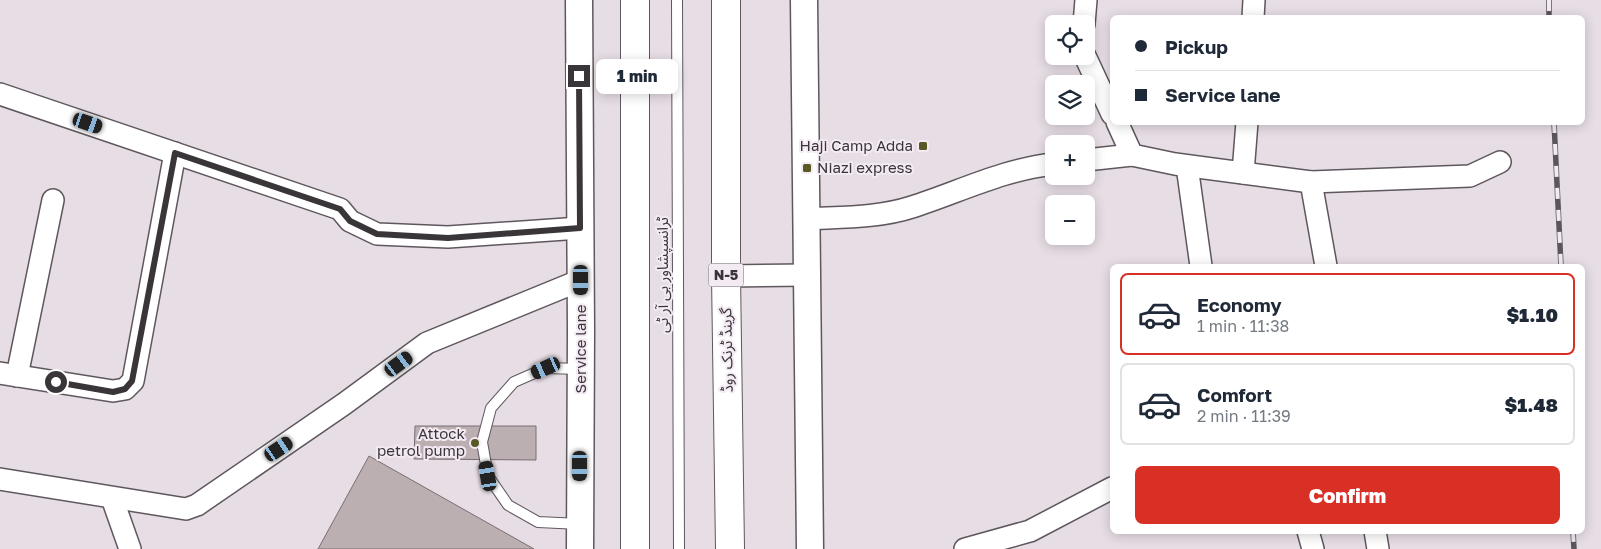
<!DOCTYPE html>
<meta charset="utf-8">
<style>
:root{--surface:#fff;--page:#f6f6f7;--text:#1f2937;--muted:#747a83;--line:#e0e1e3;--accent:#d93025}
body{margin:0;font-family:"Golos Text","Noto Sans Arabic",sans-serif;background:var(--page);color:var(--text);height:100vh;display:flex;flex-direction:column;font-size:19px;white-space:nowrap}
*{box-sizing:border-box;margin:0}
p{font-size:16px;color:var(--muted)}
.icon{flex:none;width:28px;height:28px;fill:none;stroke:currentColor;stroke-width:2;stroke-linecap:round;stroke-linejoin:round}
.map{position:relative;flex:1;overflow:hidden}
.sheet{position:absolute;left:1110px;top:264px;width:475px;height:270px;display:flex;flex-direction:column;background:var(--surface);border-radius:8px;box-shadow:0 2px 12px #0003}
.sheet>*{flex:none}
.banner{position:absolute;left:1110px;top:15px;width:475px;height:110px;border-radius:8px;box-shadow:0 2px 12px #0003;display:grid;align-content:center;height:110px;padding:0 25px;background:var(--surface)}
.fabs{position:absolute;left:1045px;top:15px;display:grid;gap:10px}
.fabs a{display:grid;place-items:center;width:50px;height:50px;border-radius:8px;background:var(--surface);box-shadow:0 2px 12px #0003;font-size:25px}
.end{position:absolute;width:22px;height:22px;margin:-11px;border:6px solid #393539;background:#fff;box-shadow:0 0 0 2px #fff}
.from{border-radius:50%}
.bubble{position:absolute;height:35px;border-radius:8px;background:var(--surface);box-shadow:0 2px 12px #0003;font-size:16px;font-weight:800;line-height:35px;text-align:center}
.car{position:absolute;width:15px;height:30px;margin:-15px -8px;border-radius:6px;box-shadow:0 0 4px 1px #0007;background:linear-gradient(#222 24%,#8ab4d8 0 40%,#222 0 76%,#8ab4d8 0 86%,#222 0)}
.banner b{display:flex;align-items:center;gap:18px;height:48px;font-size:19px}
.banner b+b{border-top:1px solid var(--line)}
.banner i{width:12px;height:12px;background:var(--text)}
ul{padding:9px 0 0;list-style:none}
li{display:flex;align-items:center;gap:15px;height:82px;margin:0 10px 8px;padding:0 15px;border:2px solid var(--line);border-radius:8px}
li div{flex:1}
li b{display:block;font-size:19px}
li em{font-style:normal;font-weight:800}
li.active{border-color:var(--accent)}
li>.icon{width:45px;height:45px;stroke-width:1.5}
.action{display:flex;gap:10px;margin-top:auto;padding:10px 25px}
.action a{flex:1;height:58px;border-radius:8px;background:var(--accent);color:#fff;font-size:20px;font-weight:800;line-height:58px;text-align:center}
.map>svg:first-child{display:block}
.building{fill:#bbafb2;stroke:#7a6e72}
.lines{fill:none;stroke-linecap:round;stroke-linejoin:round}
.service-casing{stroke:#5f575e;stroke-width:12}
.minor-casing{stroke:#5f575e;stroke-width:24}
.tertiary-casing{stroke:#5f575e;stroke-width:29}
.trunk-casing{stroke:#5f575e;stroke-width:30}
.service{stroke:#fff;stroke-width:10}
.minor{stroke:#fff;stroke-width:21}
.tertiary{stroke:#fff;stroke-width:26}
.trunk{stroke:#fff;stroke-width:28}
.rail-casing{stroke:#5b565b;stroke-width:5.5}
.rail{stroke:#f4eaf3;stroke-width:4;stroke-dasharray:11;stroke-linecap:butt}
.route{stroke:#393539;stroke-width:6}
.poi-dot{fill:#595926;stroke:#f4eaf3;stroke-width:2}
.labels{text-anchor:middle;stroke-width:4;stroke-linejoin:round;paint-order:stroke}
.shield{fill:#f4eaf3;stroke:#716b71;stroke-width:1}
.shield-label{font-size:14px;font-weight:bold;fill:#393539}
.poi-label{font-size:15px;fill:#393539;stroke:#f4eaf3;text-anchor:end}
.street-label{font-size:15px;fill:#393539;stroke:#f4eaf3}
</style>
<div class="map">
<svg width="1601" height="549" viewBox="0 0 1601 549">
<rect width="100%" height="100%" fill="#e7dde5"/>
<g class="building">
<path d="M 415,426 L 536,426 L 536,460 L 414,459 Z"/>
<path d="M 369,456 L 534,549 L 318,549 Z"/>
</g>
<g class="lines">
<g class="service-casing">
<g id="service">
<path d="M 677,0 L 679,549"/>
<path d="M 580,369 L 546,368 L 514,382 L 491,408 L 482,442 L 488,476 L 508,505 L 538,522 L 580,524"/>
</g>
</g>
<g class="minor-casing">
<g id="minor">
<path d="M 1253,18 L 1254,0"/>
<path d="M 1084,24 L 1086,0"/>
<path d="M 1085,56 L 1112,114"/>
<path d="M 0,94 L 340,209 L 350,221 L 377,234 L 448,237 L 580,228"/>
<path d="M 1117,122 L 1132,155 L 1175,164 L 1311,182 L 1470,176 L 1500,162"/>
<path d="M 1086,160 L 1132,155"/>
<path d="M 1187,166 L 1201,266"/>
<path d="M 1243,173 L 1247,122"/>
<path d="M 1311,182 L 1326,266"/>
<path d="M 806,219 C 841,217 878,218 912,207 C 959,192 1004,169 1054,164"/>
<path d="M 726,276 L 806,275"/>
<path d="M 0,373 L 113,391 L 125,389 L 133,381 L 175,153"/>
<path d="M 17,376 L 53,200"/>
<path d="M 0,479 L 186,509 L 197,505 L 344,404 L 427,343 L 581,280"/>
<path d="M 112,498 L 130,549"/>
<path d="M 1308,531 L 1313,549"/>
<path d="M 1375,531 L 1378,549"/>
<path d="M 965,549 L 1030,531 L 1112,488"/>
</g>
</g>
<g class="tertiary-casing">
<g id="tertiary">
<path d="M 579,0 L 581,331 L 580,549"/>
<path d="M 804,0 L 810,549"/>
</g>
</g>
<g class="trunk-casing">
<g id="trunk">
<path d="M 726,0 L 726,276 L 730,549"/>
<path d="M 635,549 L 635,0"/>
</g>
</g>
<use href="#service" class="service"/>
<use href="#minor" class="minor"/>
<use href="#tertiary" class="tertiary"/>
<use href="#trunk" class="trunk"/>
<g class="rail-casing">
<g id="rail">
<path d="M 1549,0 L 1549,18"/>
<path d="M 1554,122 L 1561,266"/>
<path d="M 1573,531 L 1574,549"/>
</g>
</g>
<use href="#rail" class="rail"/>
</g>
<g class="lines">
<path class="route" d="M 56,382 L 113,392 L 125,389 L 132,381 L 175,153 L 340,209 L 350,221 L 377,234 L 448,238 L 580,228 L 579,76"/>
</g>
<g class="poi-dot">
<rect x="918" y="141" width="10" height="10" rx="2.5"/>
<rect x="802" y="163" width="10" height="10" rx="2.5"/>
<circle cx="475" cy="443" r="5"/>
</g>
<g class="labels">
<rect class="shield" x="708.5" y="263.5" width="35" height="23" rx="4"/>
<g class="shield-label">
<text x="726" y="280">N-5</text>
</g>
<g class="poi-label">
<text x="913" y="151">Haji Camp Adda</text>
<text x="817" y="173" text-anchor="start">Niazi express</text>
<text x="465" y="439">Attock<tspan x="465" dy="17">petrol pump</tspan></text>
</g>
<g class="street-label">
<text transform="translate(663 275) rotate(-90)" y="5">ٹرانسپشاور بی آر ٹی</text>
<text transform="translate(581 349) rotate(-90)" y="5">Service lane</text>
<text transform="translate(727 350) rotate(-91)" y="5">گرینڈ ٹرنک روڈ</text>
</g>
</g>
</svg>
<div class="fabs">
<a><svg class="icon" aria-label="locate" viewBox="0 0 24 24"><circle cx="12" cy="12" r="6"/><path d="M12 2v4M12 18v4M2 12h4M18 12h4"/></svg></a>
<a><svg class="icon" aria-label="layers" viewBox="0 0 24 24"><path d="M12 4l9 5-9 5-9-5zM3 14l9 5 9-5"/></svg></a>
<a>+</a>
<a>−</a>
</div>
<i class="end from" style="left:56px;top:382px"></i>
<i class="end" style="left:579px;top:76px"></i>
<div class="bubble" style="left:596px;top:59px;width:82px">1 min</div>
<i class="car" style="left:88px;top:123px;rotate:109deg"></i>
<i class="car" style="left:581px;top:280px;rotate:180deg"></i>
<i class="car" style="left:399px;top:364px;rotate:54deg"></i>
<i class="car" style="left:546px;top:368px;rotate:246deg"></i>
<i class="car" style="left:279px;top:449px;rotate:56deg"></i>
<i class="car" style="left:580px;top:466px;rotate:180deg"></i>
<i class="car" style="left:488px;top:476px;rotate:350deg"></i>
<div class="banner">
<b><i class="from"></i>Pickup</b>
<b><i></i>Service lane</b>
</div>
<section class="sheet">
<ul>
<li class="active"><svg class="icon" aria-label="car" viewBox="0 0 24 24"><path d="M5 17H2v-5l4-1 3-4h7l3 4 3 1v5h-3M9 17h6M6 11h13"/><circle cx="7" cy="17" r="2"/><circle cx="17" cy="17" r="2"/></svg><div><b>Economy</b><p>1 min · 11:38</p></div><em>$1.10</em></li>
<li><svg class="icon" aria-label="car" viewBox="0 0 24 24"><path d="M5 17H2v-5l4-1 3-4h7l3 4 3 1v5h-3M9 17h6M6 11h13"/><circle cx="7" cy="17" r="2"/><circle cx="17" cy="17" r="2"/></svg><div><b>Comfort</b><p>2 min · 11:39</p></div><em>$1.48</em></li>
</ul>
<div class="action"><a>Confirm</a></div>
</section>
</div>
